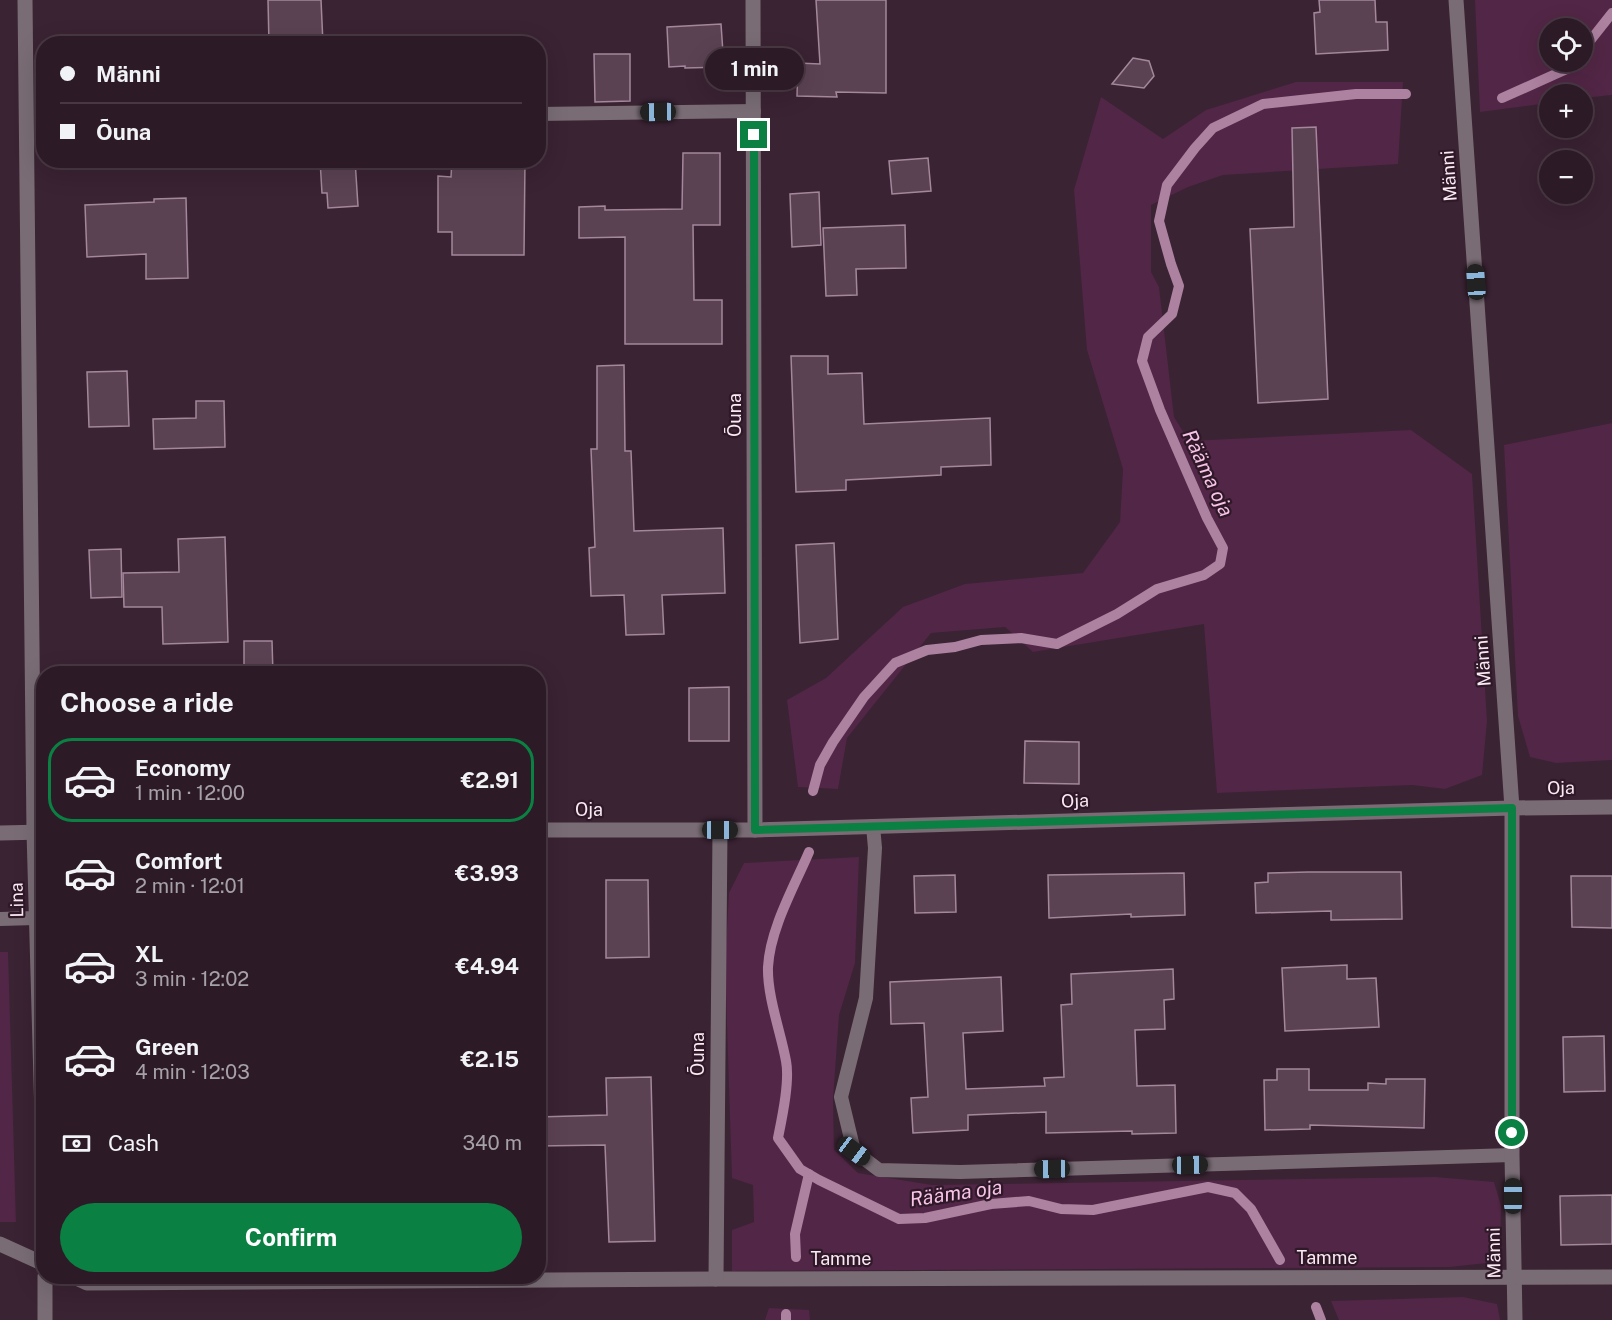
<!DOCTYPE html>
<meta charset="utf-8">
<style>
:root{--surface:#2c1a26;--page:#382732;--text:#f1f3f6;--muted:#a6a1a7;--line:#483843;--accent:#0b8043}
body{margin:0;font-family:"Public Sans",sans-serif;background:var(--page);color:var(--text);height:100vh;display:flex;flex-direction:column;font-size:22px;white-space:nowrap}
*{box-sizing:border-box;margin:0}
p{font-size:20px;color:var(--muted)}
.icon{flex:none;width:33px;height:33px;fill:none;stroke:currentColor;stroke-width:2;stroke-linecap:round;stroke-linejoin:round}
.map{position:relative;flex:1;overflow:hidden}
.drawer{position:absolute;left:36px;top:666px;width:510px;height:618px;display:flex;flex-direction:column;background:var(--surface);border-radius:24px;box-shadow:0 6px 24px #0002,0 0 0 2px var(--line)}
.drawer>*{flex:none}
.banner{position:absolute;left:36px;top:36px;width:510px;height:132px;border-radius:24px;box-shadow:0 6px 24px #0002,0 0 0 2px var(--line);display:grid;align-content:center;height:132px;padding:0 24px;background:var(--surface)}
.controls{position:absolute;left:1539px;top:18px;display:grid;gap:12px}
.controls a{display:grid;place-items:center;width:54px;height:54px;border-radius:50%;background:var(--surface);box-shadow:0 6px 24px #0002,0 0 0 2px var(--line);font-size:30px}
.end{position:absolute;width:27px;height:27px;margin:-14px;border:8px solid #0b8043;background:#fff;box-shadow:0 0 0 3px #fff}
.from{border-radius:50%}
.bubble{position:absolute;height:42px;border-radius:21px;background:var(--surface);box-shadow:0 6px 24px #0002,0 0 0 2px var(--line);font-size:20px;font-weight:700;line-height:42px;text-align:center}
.car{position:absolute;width:18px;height:36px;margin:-18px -9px;border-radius:8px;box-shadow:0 0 4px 2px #0007;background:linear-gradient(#222 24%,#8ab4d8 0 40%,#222 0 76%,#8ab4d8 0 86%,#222 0)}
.banner b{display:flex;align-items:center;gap:21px;height:57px;font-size:22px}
.banner b+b{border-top:2px solid var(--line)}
.banner i{width:15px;height:15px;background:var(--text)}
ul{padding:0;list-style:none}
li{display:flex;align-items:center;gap:18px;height:84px;margin:0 12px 9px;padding:0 12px;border:3px solid transparent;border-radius:24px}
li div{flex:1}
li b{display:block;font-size:22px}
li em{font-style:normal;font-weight:700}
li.current{border-color:var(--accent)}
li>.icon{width:54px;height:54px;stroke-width:1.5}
h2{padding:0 24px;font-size:27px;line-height:72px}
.pay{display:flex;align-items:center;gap:15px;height:66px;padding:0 24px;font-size:22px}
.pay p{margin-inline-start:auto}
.action{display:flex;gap:12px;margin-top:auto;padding:12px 24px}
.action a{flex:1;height:69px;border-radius:36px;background:var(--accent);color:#fff;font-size:24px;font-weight:700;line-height:69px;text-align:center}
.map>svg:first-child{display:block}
.green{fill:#522646;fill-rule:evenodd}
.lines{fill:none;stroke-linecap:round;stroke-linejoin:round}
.stream{stroke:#ad81a0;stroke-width:10}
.building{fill:#5b4253;stroke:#a4879b;stroke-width:1.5}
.service{stroke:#796c75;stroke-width:14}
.minor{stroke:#796c75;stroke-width:15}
.tertiary{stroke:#796c75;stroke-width:15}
.route{stroke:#0b8043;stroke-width:8}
.labels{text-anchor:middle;stroke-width:4.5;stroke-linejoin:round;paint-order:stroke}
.street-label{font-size:18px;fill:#f9e9f3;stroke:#2f1929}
.water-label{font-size:20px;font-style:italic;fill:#f8c5e8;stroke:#2f1929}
</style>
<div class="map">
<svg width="1612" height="1320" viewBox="0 0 1612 1320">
<rect width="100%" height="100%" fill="#3a2333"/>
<g class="green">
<path d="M 1475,0 L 1612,0 L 1612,95 L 1583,98 L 1582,94 L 1550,94 L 1549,103 L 1480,112 ZM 1582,28 L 1582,62 L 1550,62 L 1550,28 Z"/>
<path d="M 1296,82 L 1403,82 L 1398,164 L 1223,175 L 1188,187 L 1151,205 L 1151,272 L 1159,287 L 1174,417 L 1189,441 L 1411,430 L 1472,474 L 1487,721 L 1482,775 L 1445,789 L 1412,785 L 1217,793 L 1204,624 L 1033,652 L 1005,627 L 931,633 L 847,738 L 838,789 L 798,787 L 787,700 L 826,678 L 903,607 L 965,584 L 1083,573 L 1120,522 L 1123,469 L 1087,350 L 1074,190 L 1101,97 L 1163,139 L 1206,110 Z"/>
<path d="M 1612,423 L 1612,760 L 1556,763 L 1530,757 L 1518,716 L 1504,445 Z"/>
<path d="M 859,857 L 855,963 L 839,1015 L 833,1099 L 834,1150 L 858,1173 L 932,1185 L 1435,1177 L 1494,1182 L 1501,1206 L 1500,1248 L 1487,1263 L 1450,1267 L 732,1271 L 732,1230 L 754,1222 L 753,1185 L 732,1178 L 725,964 L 729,893 L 744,863 Z"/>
<path d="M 0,952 L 8,952 L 16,1222 L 0,1222 Z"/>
<path d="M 1463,1297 L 1497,1304 L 1500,1320 L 1339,1320 L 1331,1301 Z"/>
<path d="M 769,1308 L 809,1310 L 810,1320 L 765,1320 Z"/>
</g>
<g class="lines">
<g class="stream">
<path d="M 1582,51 L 1612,13"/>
<path d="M 1502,98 L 1569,68 L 1574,62"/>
<path d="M 813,791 L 820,765 L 833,742 L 864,697 L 895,663 L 927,650 L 955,647 L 981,640 L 1021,638 L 1057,644 L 1117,614 L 1157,589 L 1204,575 L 1220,564 L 1223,548 L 1207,518 L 1160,410 L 1142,361 L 1148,337 L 1172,314 L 1179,286 L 1171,264 L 1159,221 L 1167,185 L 1195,148 L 1213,128 L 1263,104 L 1356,94 L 1406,94"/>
<path d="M 809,852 C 794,887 770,929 768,967 C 767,996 781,1033 786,1061 C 790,1081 782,1118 778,1138 L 800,1169 L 819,1180 L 899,1219 L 925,1218 L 991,1204 L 1029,1201 L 1061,1209 L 1093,1210 L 1208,1187 L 1235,1193 L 1251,1209 L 1280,1260"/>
<path d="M 796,1257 L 795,1234 L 809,1174"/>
<path d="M 1316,1307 L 1321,1320"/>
<path d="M 786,1320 L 786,1314"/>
</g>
</g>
<g class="building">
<path d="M 268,0 L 321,0 L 323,44 L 269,44 Z"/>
<path d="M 816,0 L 886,0 L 886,93 L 836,92 L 837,97 L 797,96 L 798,63 L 820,64 Z"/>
<path d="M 1319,0 L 1375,0 L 1376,22 L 1387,22 L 1388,50 L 1316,54 L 1314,13 L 1320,12 Z"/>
<path d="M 721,24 L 724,67 L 685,68 L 685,66 L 669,67 L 667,27 Z"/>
<path d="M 594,54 L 630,54 L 630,101 L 595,102 Z"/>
<path d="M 1133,58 L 1149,61 L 1154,76 L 1144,88 L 1112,84 Z"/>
<path d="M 1316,127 L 1328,399 L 1258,403 L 1250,229 L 1294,227 L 1292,128 Z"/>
<path d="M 683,153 L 720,153 L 720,225 L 693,225 L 694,300 L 722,300 L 722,344 L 625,344 L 625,237 L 579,238 L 579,207 L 605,206 L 605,210 L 682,209 Z"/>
<path d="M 928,158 L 931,191 L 892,194 L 889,161 Z"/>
<path d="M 320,160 L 355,160 L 358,206 L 328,208 L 327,193 L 322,193 Z"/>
<path d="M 452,160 L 525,160 L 524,255 L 452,255 L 452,232 L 438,232 L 438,176 L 451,177 Z"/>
<path d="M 819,192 L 821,245 L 792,247 L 790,194 Z"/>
<path d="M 186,198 L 188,278 L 146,279 L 146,254 L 87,257 L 85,205 L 154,202 L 154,199 Z"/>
<path d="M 905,225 L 906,268 L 856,269 L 857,295 L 826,296 L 823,228 Z"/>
<path d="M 791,356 L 828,356 L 828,374 L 862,373 L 864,424 L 990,418 L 991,465 L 941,467 L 941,475 L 846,480 L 846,490 L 796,492 Z"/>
<path d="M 624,365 L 625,451 L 631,451 L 634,531 L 723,528 L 725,593 L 662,595 L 664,634 L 626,635 L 624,595 L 591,596 L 589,548 L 595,547 L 591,449 L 597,449 L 597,366 Z"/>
<path d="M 127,371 L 129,426 L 89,427 L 87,372 Z"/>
<path d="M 196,401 L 224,401 L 225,447 L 154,449 L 153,419 L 196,418 Z"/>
<path d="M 225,537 L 228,642 L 163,644 L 162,607 L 124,607 L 123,573 L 179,572 L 178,539 Z"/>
<path d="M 834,543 L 838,639 L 800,643 L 796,545 Z"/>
<path d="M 121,549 L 122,597 L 91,598 L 89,550 Z"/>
<path d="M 244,641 L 272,641 L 273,674 L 244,674 Z"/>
<path d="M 729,687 L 729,741 L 689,741 L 689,688 Z"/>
<path d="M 1025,741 L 1079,742 L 1079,784 L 1024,783 Z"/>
<path d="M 1308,872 L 1401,872 L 1402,919 L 1331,920 L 1331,911 L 1256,913 L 1255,883 L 1268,882 L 1268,873 Z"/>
<path d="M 1184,873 L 1185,915 L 1131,917 L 1131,914 L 1049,918 L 1048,875 Z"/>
<path d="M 955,875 L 956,912 L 915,913 L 914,876 Z"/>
<path d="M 1571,876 L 1612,876 L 1612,928 L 1572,927 Z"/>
<path d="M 606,880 L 648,880 L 649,957 L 606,958 Z"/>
<path d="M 1347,965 L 1347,979 L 1376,978 L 1379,1027 L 1285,1031 L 1282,968 Z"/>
<path d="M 1173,969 L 1174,999 L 1164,1000 L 1165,1029 L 1135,1030 L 1137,1086 L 1175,1085 L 1176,1133 L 1132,1134 L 1132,1131 L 1046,1133 L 1046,1112 L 968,1115 L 968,1130 L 913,1133 L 911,1098 L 928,1097 L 924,1023 L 891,1024 L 890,982 L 1001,977 L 1003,1031 L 963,1033 L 966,1089 L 1045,1086 L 1044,1078 L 1064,1077 L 1061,1005 L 1072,1004 L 1071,974 Z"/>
<path d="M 1604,1036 L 1605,1091 L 1564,1092 L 1563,1037 Z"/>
<path d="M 1277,1069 L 1309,1069 L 1309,1090 L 1368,1090 L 1368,1083 L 1386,1084 L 1386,1079 L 1425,1079 L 1424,1128 L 1310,1125 L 1310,1129 L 1265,1130 L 1264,1080 L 1277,1080 Z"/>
<path d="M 651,1077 L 655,1241 L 609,1242 L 605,1145 L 538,1146 L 538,1117 L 607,1115 L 606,1078 Z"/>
<path d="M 1612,1195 L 1612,1244 L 1561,1245 L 1560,1196 Z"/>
</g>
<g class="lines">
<g class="service">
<path d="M 538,114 L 754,111"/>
<path d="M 873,826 L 875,848 L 866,998 L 841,1097 L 854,1151 L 879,1170 L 960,1172 L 1512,1155"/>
<path d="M 0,919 L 36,918"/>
</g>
<g class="minor">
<path d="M 25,0 L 34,832 L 44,1187"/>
<path d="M 753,0 L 755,830"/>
<path d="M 1456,0 L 1512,808 L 1512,1155 L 1515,1320"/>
<path d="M 0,1244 L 44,1264"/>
<path d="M 72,1276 L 87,1283 L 716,1279 L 1612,1277"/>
<path d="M 716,1279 L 720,830"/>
<path d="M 45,1320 L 45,1276"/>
</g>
<g class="tertiary">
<path d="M 538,830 L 755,830 L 1512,808 L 1612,807"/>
<path d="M 0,833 L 44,832"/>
</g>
</g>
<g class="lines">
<path class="route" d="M 754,135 L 755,830 L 1512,808 L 1512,1133"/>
</g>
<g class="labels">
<g class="street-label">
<text transform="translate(1449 176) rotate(-94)" y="6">Männi</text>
<text transform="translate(735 415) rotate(-90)" y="6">Õuna</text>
<text transform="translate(1483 661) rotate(-94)" y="6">Männi</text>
<text transform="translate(1561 788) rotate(-1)" y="6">Oja</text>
<text transform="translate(1075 801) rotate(-2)" y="6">Oja</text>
<text x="589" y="816">Oja</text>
<text transform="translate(17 900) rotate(-91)" y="6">Lina</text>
<text transform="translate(698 1054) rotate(-90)" y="6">Õuna</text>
<text transform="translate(1494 1253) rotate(-91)" y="6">Männi</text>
<text x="1327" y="1264">Tamme</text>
<text x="841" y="1265">Tamme</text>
</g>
<g class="water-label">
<text transform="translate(1208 473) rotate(65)" y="7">Rääma oja</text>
<text transform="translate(956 1193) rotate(-8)" y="7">Rääma oja</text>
</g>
</g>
</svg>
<div class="controls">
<a><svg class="icon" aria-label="locate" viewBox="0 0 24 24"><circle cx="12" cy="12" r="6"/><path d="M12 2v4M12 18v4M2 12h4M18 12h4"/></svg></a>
<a>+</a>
<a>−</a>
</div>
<i class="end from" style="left:1512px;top:1133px"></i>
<i class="end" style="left:754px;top:135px"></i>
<div class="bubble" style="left:705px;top:48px;width:99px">1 min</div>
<i class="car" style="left:658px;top:112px;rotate:269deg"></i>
<i class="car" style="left:1476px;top:282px;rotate:356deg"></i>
<i class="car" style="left:720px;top:830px;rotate:90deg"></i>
<i class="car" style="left:854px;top:1151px;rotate:127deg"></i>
<i class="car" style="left:1190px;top:1165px;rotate:89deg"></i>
<i class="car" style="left:1052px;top:1169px;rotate:269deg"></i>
<i class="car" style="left:1513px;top:1196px;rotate:0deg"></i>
<div class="banner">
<b><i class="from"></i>Männi</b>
<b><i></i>Õuna</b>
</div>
<section class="drawer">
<h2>Choose a ride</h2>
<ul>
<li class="current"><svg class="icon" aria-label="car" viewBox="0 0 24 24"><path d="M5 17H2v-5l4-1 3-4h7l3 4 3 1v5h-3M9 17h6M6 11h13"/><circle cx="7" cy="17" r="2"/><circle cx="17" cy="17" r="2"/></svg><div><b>Economy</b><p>1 min · 12:00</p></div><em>€2.91</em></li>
<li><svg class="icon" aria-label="car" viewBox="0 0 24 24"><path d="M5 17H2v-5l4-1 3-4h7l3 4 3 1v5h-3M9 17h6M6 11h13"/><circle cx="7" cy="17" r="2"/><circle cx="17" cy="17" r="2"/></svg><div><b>Comfort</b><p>2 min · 12:01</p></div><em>€3.93</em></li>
<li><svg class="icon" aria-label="car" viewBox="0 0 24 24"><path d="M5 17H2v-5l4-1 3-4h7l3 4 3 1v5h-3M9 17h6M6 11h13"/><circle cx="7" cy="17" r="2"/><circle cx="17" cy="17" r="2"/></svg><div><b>XL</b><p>3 min · 12:02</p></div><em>€4.94</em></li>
<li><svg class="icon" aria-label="car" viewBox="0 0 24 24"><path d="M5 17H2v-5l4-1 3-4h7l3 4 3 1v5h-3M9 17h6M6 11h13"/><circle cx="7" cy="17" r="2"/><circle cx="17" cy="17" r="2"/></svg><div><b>Green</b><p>4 min · 12:03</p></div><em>€2.15</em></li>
</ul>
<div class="pay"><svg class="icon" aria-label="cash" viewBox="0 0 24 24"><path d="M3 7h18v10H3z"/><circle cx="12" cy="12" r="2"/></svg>Cash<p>340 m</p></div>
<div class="action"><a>Confirm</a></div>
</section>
</div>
